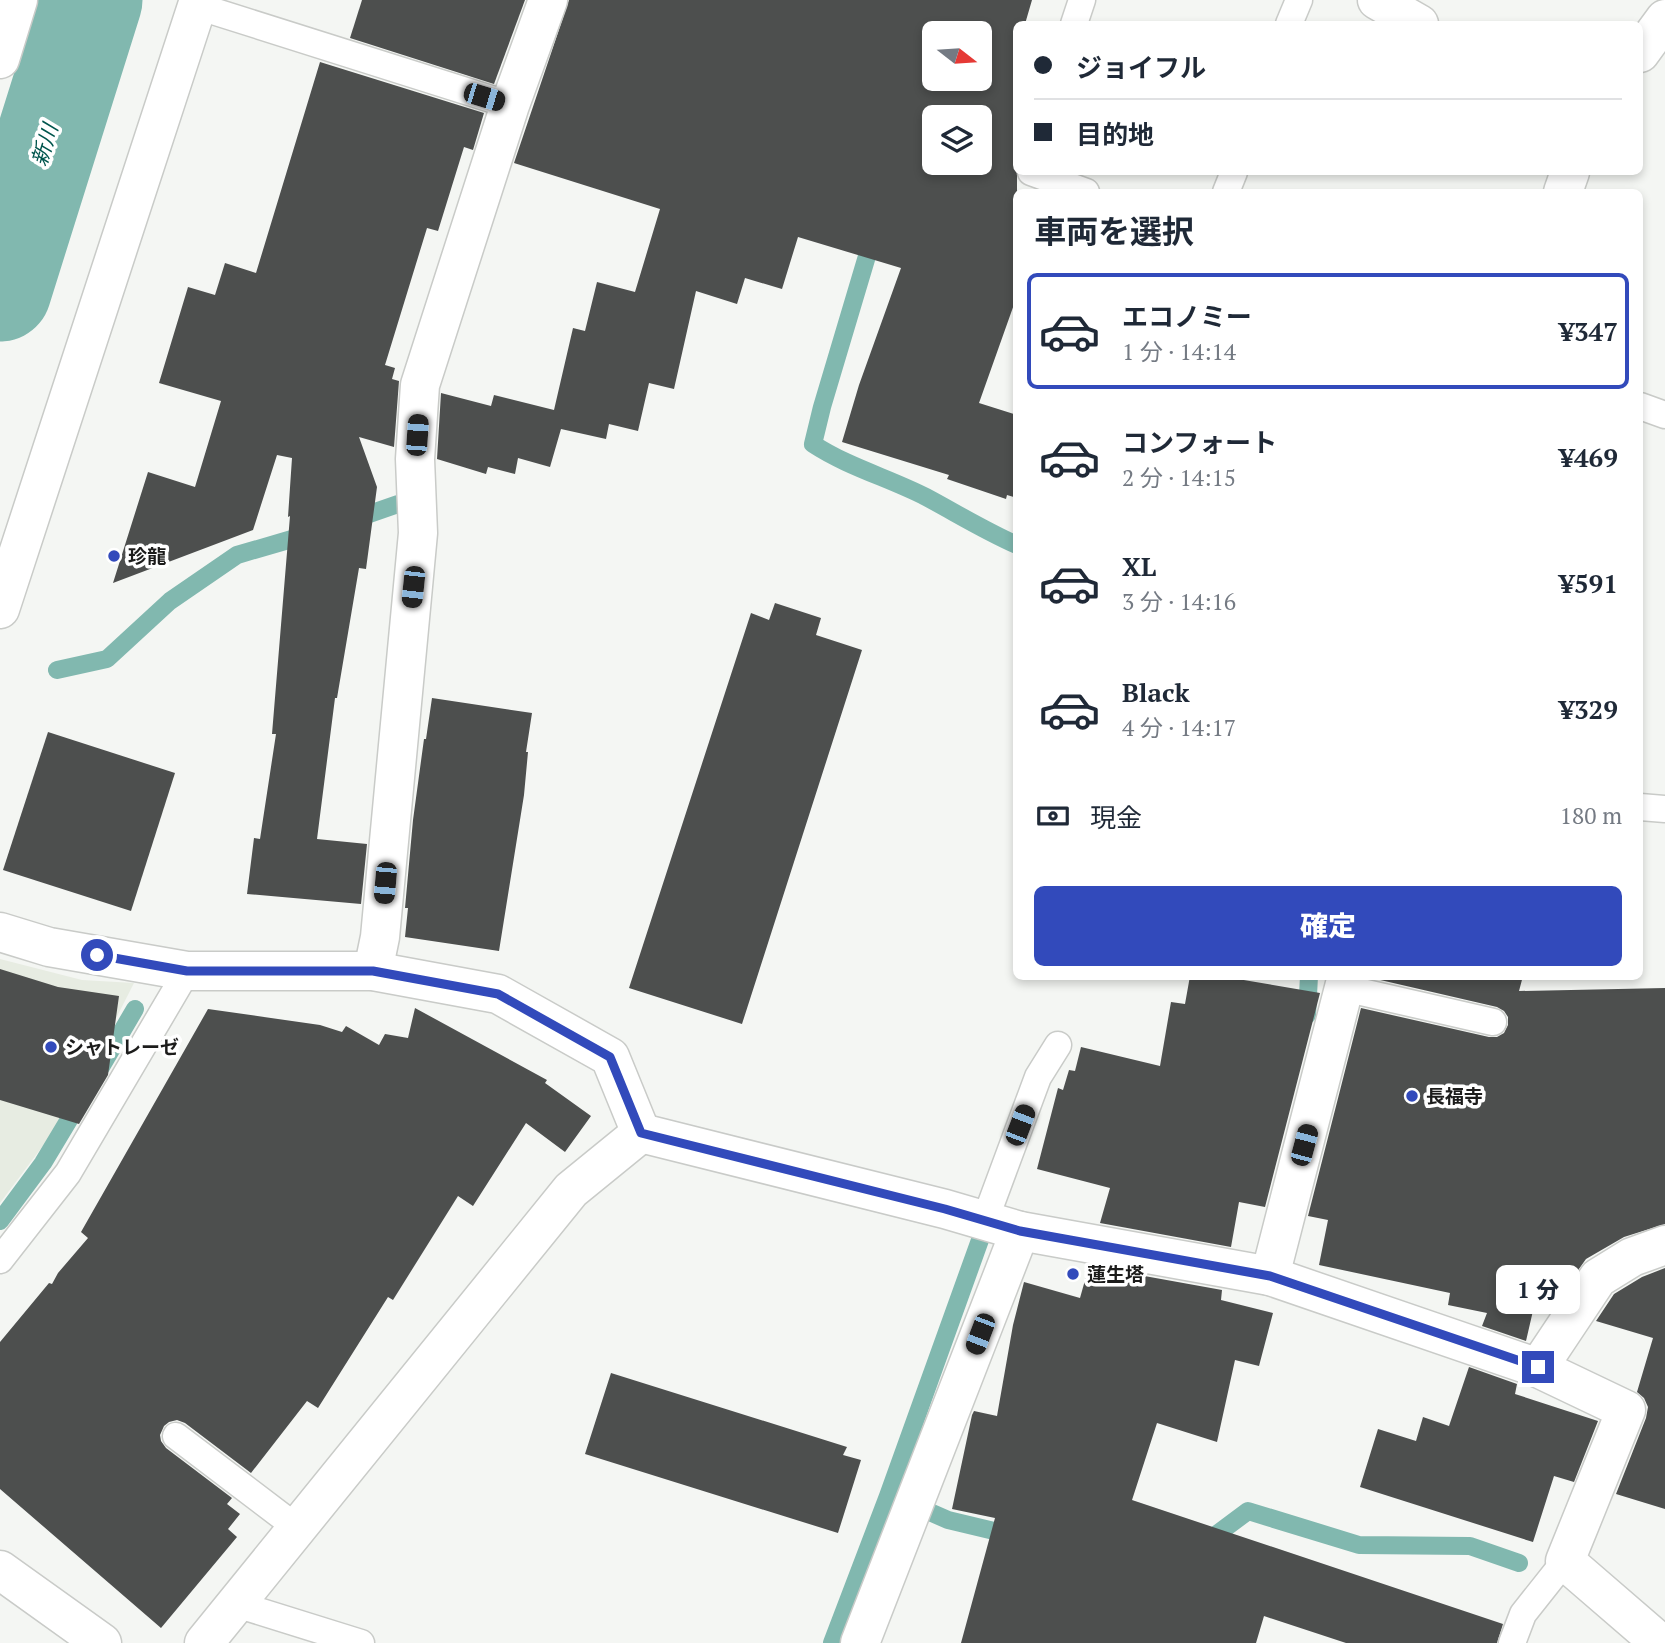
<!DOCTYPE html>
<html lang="ja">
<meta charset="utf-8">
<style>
:root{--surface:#fff;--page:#f6f6f7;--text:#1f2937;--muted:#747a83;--line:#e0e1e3;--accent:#324abb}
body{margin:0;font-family:"PT Serif","Noto Sans JP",serif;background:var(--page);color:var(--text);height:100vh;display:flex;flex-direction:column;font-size:26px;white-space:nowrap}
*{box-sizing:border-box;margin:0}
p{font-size:23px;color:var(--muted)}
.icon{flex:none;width:38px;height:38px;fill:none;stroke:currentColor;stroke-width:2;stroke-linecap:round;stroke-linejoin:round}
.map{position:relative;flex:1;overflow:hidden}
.details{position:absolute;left:1013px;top:189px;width:630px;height:791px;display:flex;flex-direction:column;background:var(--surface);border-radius:10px;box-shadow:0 4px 10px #0003}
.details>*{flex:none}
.hud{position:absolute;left:1013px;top:21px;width:630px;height:154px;border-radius:10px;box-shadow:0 4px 10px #0003;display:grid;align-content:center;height:154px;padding:0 21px;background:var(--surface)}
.needle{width:46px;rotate:107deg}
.fabs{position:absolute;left:922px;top:21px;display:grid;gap:14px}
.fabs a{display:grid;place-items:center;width:70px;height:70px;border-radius:10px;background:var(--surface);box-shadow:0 4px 10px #0003;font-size:35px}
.end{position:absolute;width:32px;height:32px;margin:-16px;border:9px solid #324abb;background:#fff;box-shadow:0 0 0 4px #fff}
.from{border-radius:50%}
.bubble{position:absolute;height:49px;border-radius:10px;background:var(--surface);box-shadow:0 4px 10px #0003;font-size:23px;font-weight:800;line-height:49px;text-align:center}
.car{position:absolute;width:21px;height:42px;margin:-21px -10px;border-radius:9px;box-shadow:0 0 5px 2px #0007;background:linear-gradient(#222 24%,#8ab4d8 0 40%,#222 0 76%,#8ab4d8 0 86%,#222 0)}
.hud b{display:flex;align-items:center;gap:24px;height:66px;font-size:26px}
.hud b+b{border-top:2px solid var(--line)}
.hud i{width:18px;height:18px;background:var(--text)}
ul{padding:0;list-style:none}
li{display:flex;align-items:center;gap:21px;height:116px;margin:0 14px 10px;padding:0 7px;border:4px solid transparent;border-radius:10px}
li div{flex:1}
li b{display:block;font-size:26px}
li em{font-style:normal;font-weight:800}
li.active{border-color:var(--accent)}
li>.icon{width:63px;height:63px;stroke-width:1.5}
h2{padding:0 21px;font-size:32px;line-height:84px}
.pay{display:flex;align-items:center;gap:18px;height:77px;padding:0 21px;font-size:26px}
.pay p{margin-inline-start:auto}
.cta{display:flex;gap:14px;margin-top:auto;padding:14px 21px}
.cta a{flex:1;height:80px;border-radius:10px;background:var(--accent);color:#fff;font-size:28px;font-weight:800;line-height:80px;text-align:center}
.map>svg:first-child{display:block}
.built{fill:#e7ece2}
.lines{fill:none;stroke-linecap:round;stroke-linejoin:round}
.stream{stroke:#81b8af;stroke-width:18}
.river{stroke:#81b8af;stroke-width:103}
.building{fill:#4d4f4e;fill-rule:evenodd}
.service-casing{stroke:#c9cbc8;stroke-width:29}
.minor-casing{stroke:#c9cbc8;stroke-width:41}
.tertiary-casing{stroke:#c9cbc8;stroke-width:41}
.service{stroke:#fff;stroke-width:26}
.minor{stroke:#fff;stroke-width:38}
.tertiary{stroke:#fff;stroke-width:38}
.route{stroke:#324abb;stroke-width:9}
.poi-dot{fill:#324abb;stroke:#fff;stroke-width:2.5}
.labels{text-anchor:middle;stroke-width:7;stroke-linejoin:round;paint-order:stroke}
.poi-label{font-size:19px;font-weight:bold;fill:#1c1c1b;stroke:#fff;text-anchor:start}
.water-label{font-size:21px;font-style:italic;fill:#01554d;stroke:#fff}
</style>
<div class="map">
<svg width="1665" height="1643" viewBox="0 0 1665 1643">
<rect width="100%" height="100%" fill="#f4f6f3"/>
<path class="built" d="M 0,959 L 82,980 L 134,983 L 69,1111 L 0,1203 Z"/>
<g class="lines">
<g class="stream">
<path d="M 873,236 L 822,407 L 813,444 C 848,467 889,478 926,497 C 956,513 985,531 1017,545"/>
<path d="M 352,520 L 398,504"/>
<path d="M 57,670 L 107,659 L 170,601 L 237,555 L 309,534"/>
<path d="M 1307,1015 L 1309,976"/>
<path d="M 101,1067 L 135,1009"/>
<path d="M 0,1221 L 43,1163 L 79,1103"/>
<path d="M 932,1513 L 948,1520 L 1015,1536"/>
<path d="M 1205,1543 L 1248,1511 L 1359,1545 L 1470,1546 L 1519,1563"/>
<path d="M 832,1643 L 888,1496 L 980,1240"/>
</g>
<path class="river" d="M 0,290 L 91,0"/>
</g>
<g class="building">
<path d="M 362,0 L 525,0 L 494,84 L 350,38 Z"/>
<path d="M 569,0 L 1032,0 L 1025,24 L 1017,24 L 1017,296 L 979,403 L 1017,415 L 1017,498 L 1007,495 L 1006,499 L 947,479 L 949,475 L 842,442 L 859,385 L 901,268 L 798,237 L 782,289 L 745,278 L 737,304 L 696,291 L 674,389 L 649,383 L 638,431 L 609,424 L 606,439 L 561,429 L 550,467 L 518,458 L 515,474 L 488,467 L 486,474 L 437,459 L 441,393 L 491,406 L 494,395 L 554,410 L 573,328 L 585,331 L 597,282 L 635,292 L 660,209 L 514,163 ZM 934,33 L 980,33 L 980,79 L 934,79 ZM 934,117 L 980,117 L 980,163 L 934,163 Z"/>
<path d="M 320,62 L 484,113 L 473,150 L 464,147 L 438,231 L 427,228 L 385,365 L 395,368 L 392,379 L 399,381 L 394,447 L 359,437 L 377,487 L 366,569 L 359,568 L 337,698 L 335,698 L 317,839 L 367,844 L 361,904 L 247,894 L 254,838 L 260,839 L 276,734 L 272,734 L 290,516 L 288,517 L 292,458 L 277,455 L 253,530 L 113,583 L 148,472 L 195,487 L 221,401 L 159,383 L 188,287 L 215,295 L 225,263 L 256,273 Z"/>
<path d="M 775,603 L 821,618 L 816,635 L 862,650 L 742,1024 L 629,988 L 751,613 L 769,620 Z"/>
<path d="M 432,698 L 532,713 L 526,752 L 528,752 L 524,795 L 499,951 L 405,937 L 408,908 L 405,908 L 413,820 L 424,739 L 426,739 Z"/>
<path d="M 48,732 L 175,773 L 131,911 L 3,870 Z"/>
<path d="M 0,969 L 58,987 L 119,996 L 108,1075 L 79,1124 L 0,1100 Z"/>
<path d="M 1190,976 L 1220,976 L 1320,993 L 1265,1207 L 1239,1202 L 1231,1247 L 1100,1223 L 1110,1188 L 1037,1169 L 1058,1088 L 1063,1090 L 1069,1070 L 1075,1071 L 1081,1047 L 1160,1066 L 1171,1002 L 1185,1004 Z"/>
<path d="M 1377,976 L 1523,976 L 1519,991 L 1665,988 L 1665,1224 L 1624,1237 L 1586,1259 L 1552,1307 L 1535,1302 L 1526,1341 L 1482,1326 L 1487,1313 L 1448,1305 L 1450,1293 L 1319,1265 L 1328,1220 L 1308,1216 L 1361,1008 L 1489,1037 L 1497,1037 L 1504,1033 L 1508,1025 L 1508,1017 L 1504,1011 L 1497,1007 L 1376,979 Z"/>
<path d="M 415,1008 L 547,1080 L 545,1083 L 591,1116 L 565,1152 L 526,1123 L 473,1206 L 458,1196 L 393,1300 L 388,1297 L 318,1408 L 307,1401 L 251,1473 L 185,1423 L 177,1420 L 169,1422 L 164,1426 L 160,1435 L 161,1441 L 166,1448 L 232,1498 L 227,1504 L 240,1514 L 228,1529 L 237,1537 L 161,1628 L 0,1489 L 0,1342 L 49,1283 L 52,1284 L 58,1273 L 88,1238 L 81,1232 L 208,1009 L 320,1025 L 342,1032 L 346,1026 L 379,1045 L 385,1034 L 408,1038 Z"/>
<path d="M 1089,1266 L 1222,1290 L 1221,1300 L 1273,1313 L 1259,1366 L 1235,1360 L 1217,1442 L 1157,1423 L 1132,1500 L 1503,1624 L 1497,1643 L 1346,1643 L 1264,1616 L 1256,1643 L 961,1643 L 995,1518 L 952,1509 L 972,1415 L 974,1411 L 997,1416 L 1013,1325 L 1024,1282 L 1080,1298 Z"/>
<path d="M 1665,1268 L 1665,1509 L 1616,1494 L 1646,1418 L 1648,1407 L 1644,1398 L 1637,1392 L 1653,1338 L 1596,1321 L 1614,1294 L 1642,1277 Z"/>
<path d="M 1469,1367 L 1517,1384 L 1515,1394 L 1598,1421 L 1574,1482 L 1554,1476 L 1533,1542 L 1360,1487 L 1378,1429 L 1416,1441 L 1423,1417 L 1449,1426 Z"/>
<path d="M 611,1373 L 847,1447 L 843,1455 L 861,1460 L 838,1533 L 585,1454 Z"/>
</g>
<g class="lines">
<g class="service-casing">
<g id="service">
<path d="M 197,6 L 510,105"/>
<path d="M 1074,24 L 1082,0"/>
<path d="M 1289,24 L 1299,0"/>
<path d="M 1031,172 L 1086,192"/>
<path d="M 1226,192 L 1234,172"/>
<path d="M 1640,406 L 1665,415"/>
<path d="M 1640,807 L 1665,809"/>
<path d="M 1344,988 L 1493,1022"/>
<path d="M 985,1220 L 1038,1077 L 1058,1045"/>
<path d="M 0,1260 L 68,1173 L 187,971"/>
<path d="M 176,1436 L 296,1527"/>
<path d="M 236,1604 L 361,1643"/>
<path d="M 1512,1643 L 1523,1614 L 1565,1561"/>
</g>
</g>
<g class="minor-casing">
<g id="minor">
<path d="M 1377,0 L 1419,24"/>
<path d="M 1640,53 L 1665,19"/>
<path d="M 0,59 L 18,0"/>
<path d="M 1563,192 L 1570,172"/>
<path d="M 0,932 L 49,947 L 187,971 L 373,971 L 498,994 L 610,1057 L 641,1133"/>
<path d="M 373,971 L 380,937 L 418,533 L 415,459 L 420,385 L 510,105 L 548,0"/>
<path d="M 641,1133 L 945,1209 L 1020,1231 L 1270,1276 L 1538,1368 L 1626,1410 L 1565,1561 L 1660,1643"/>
<path d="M 1270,1276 L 1347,976"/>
<path d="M 1538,1368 L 1598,1278 L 1632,1257 L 1665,1245"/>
<path d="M 0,1570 L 102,1643"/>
<path d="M 204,1643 L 571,1190 L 641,1133"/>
<path d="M 860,1643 L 1020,1231"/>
</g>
</g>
<g class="tertiary-casing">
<path id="tertiary" d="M 0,609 L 199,0"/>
</g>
<use href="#service" class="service"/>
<use href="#minor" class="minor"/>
<use href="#tertiary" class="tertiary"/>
</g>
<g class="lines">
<path class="route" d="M 97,955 L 187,971 L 373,971 L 498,994 L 610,1057 L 641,1133 L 945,1209 L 1020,1231 L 1270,1276 L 1538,1367"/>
</g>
<g class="poi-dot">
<circle cx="114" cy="556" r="7"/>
<circle cx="51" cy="1047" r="7"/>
<circle cx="1412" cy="1096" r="7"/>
<circle cx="1073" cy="1274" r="7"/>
</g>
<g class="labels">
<g class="poi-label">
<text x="128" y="563">珍龍</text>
<text x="65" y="1054">シャトレーゼ</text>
<text x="1426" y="1103">長福寺</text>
<text x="1087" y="1281">蓮生塔</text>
</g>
<g class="water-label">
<text transform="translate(45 145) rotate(-73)" y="7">新川</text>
</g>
</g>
</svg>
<div class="fabs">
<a><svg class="needle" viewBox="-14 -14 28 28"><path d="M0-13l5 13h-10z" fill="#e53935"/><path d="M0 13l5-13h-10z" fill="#747a83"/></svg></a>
<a><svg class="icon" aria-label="layers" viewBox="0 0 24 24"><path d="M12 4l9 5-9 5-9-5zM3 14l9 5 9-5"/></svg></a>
</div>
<i class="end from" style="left:97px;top:955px"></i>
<i class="end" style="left:1538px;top:1367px"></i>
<div class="bubble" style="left:1496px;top:1265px;width:84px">1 分</div>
<i class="car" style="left:484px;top:97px;rotate:107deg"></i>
<i class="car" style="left:417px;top:435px;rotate:4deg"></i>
<i class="car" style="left:413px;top:587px;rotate:186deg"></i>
<i class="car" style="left:385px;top:883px;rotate:185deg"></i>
<i class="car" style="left:1020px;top:1125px;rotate:21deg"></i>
<i class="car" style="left:1304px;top:1145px;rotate:15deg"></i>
<i class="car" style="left:980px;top:1334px;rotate:201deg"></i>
<div class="hud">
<b><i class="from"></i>ジョイフル</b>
<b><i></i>目的地</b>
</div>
<section class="details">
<h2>車両を選択</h2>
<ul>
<li class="active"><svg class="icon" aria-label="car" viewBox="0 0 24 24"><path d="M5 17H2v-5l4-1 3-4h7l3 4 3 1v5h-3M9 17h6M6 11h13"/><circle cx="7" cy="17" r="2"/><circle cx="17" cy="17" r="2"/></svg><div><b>エコノミー</b><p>1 分 · 14:14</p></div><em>¥347</em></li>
<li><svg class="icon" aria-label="car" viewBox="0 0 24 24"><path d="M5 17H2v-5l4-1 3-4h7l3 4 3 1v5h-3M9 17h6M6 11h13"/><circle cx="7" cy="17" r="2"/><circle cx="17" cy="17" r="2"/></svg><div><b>コンフォート</b><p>2 分 · 14:15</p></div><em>¥469</em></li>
<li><svg class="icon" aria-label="car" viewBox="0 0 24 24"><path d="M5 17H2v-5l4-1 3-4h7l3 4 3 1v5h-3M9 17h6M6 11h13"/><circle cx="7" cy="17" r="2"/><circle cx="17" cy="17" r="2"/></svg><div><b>XL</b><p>3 分 · 14:16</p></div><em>¥591</em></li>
<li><svg class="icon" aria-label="car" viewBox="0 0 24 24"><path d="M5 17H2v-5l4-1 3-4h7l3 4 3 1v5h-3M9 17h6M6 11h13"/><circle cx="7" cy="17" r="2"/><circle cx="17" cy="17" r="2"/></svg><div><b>Black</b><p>4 分 · 14:17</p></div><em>¥329</em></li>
</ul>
<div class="pay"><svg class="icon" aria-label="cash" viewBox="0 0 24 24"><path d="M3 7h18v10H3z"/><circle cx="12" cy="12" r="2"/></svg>現金<p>180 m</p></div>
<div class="cta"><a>確定</a></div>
</section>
</div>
